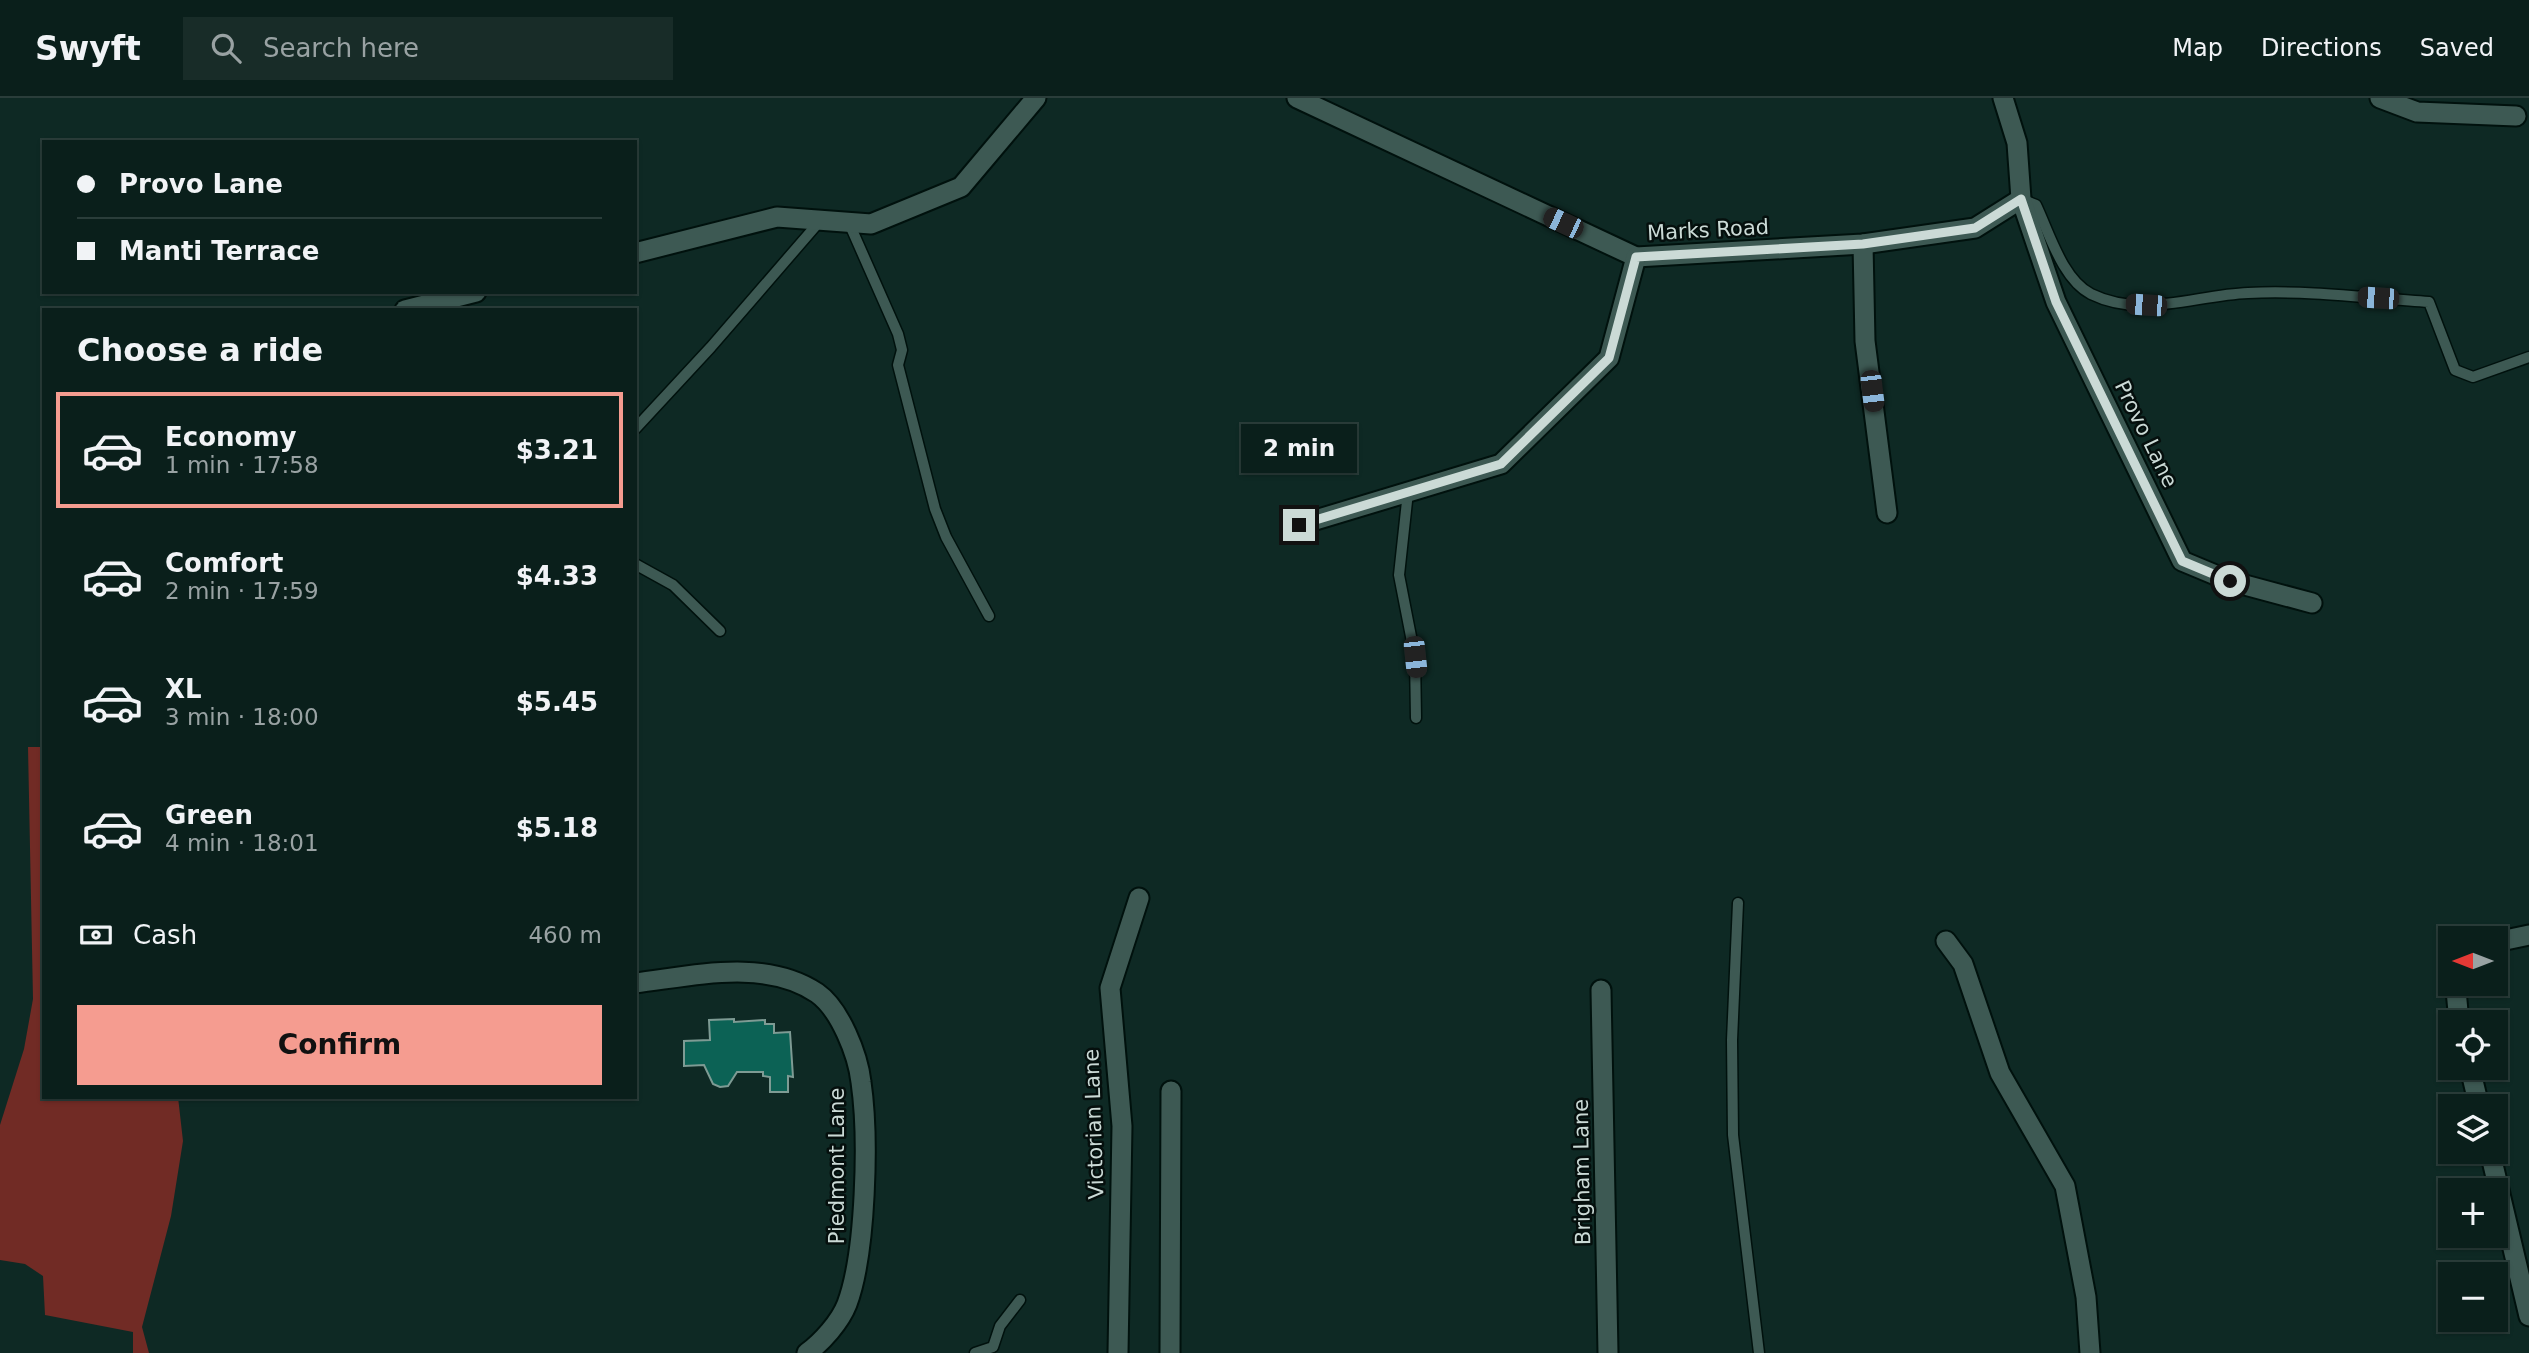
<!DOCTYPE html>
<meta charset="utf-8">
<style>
:root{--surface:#0a1f1b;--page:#182c28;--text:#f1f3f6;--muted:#99a2a3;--line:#2a3d3a;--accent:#f59c90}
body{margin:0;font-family:"DejaVu Sans",sans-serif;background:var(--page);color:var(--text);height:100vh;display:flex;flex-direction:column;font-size:26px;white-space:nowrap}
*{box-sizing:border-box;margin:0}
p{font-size:23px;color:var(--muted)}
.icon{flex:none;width:38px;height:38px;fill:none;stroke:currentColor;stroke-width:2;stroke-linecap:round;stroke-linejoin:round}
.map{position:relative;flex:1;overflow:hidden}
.side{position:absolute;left:42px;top:210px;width:595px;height:791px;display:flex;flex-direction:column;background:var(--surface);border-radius:0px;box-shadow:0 2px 5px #0004,0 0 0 2px var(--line)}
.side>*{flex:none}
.hud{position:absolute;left:42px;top:42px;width:595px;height:154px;border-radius:0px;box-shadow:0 2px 5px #0004,0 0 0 2px var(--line);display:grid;align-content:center;height:154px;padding:0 35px;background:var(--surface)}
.needle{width:46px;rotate:270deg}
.fabs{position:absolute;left:2438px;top:828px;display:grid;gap:14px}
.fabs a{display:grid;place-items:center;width:70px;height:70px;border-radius:0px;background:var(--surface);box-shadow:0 2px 5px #0004,0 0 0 2px var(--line);font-size:35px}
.end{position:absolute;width:32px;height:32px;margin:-16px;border:9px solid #cbdad6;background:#111;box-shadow:0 0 0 4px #111}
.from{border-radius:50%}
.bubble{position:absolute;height:49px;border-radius:0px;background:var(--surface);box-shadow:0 2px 5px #0004,0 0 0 2px var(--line);font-size:23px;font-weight:700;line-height:49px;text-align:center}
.car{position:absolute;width:21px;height:42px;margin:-21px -10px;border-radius:9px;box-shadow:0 0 5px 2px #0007;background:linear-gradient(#222 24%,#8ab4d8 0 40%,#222 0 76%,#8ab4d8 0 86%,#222 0)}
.hud b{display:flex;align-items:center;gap:24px;height:66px;font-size:26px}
.hud b+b{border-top:2px solid var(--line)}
.hud i{width:18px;height:18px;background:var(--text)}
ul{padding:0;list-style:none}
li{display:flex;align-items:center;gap:21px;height:116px;margin:0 14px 10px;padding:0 21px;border:4px solid transparent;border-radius:0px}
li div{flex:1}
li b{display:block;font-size:26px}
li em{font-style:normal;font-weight:700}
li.active{border-color:var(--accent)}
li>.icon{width:63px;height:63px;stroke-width:1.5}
h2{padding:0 35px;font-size:32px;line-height:84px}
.pay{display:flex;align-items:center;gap:18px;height:77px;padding:0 35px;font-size:26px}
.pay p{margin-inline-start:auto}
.button{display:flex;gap:14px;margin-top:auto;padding:14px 35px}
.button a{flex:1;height:80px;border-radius:0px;background:var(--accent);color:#111;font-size:28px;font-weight:700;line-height:80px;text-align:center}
header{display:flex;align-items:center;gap:42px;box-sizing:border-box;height:98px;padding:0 35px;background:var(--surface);border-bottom:2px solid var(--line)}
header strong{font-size:33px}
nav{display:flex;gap:38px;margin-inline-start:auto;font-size:24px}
.search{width:490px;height:63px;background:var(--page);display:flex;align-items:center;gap:18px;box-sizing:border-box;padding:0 24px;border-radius:0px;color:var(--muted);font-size:26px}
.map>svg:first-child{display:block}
.green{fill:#712b25}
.building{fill:#0c6255;stroke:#7e9b94;stroke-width:2}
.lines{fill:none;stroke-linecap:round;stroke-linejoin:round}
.service-casing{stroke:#00110d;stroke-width:13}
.minor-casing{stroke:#00110d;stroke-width:23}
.service{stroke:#3d5953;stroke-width:10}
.minor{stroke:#3d5953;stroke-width:19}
.route{stroke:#cbdad6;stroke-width:9}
.labels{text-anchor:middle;stroke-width:5;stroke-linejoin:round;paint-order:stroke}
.street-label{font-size:21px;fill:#cbdad6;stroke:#050f0d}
</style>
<header>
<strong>Swyft</strong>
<div class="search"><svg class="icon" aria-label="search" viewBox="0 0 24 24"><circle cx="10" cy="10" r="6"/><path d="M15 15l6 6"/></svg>Search here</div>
<nav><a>Map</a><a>Directions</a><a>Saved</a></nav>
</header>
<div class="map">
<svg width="2529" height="1255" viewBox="0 0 2529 1255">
<rect width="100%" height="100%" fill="#0e2924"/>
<path class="green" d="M 28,649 L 44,649 L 44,999 L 178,999 L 183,1043 L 171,1118 L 142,1229 L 149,1255 L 133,1255 L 133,1234 L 45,1217 L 43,1178 L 25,1166 L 0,1162 L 0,1027 L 24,951 L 33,901 Z"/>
<path class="building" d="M 734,921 L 734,924 L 765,922 L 765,926 L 774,926 L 774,935 L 790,934 L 793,979 L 788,978 L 788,994 L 770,994 L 770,979 L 763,978 L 763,974 L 737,974 L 728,988 L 720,989 L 713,986 L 704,967 L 684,968 L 684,943 L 710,942 L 709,922 Z"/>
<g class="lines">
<g class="service-casing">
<g id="service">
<path d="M 2021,101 L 2036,107 C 2049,134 2062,181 2091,196 C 2142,221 2195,197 2248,195 C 2308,192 2369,200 2429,204 L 2455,272 L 2473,279 L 2529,259"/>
<path d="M 849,125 L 898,236 L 902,252 L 898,267 L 935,411 L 946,439 L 989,518"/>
<path d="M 635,331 L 711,249 L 820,123"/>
<path d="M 1408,394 L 1399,477 L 1415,559 L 1416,620"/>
<path d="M 635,466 L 673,487 L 720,533"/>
<path d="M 1738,805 L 1732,942 L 1733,1037 L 1759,1255"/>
<path d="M 975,1255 L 993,1249 L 1000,1228 L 1020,1202"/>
</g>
</g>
<g class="minor-casing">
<g id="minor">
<path d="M 1297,0 L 1636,159 L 1863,146 L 1975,130 L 2021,101"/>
<path d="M 2003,0 L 2017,45 L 2021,101 L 2056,204 L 2182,463 L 2230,483 L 2312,505"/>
<path d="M 2380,0 L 2417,14 L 2516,18"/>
<path d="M 1863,146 L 1865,243 L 1887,415"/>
<path d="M 635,155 L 777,119 L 871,126 L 961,89 L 1036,0"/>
<path d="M 405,212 L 476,194"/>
<path d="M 1299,427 L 1501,366 L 1609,260 L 1636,159"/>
<path d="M 1946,843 L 1963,866 L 2000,975 L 2065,1088 L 2086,1199 L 2090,1255"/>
<path d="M 2496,844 L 2529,837"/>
<path d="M 635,885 C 694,878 765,860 817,895 C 840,911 858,957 861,984 C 869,1039 866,1155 847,1206 C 840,1224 822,1244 807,1255"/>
<path d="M 2459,886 L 2456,892 L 2459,924"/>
<path d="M 1601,892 L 1608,1255"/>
<path d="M 2470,970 L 2479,1008"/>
<path d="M 2490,1054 L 2529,1218"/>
<path d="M 1118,1255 L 1122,1028 L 1110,890 L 1139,800"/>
<path d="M 1170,1255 L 1171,993"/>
</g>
</g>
<use href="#service" class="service"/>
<use href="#minor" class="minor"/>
</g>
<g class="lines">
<path class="route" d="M 1299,427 L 1501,366 L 1609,260 L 1636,159 L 1863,146 L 1975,130 L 2021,101 L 2056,204 L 2182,463 L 2230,483"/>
</g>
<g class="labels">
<g class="street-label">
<text transform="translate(1708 132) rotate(-3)" y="7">Marks Road</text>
<text transform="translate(2146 336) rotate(64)" y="7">Provo Lane</text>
<text transform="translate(1094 1026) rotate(-92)" y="7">Victorian Lane</text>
<text transform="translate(837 1068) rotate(-90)" y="7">Piedmont Lane</text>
<text transform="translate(1582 1074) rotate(-91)" y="7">Brigham Lane</text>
</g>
</g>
</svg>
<div class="fabs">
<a><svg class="needle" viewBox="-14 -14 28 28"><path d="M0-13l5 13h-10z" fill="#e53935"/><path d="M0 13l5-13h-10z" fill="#99a2a3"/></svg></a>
<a><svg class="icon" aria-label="locate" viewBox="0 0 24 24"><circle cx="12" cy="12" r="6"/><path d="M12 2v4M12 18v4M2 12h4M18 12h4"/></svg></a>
<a><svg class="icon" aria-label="layers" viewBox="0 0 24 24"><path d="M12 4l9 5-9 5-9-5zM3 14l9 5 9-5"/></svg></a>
<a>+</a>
<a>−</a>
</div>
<i class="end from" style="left:2230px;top:483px"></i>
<i class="end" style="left:1299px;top:427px"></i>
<div class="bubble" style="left:1241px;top:326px;width:116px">2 min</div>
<i class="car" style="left:1563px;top:125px;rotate:295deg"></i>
<i class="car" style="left:2378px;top:200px;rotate:274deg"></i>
<i class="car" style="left:2146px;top:207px;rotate:274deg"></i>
<i class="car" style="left:1872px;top:293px;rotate:173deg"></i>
<i class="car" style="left:1415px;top:559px;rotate:174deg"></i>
<div class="hud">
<b><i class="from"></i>Provo Lane</b>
<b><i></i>Manti Terrace</b>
</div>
<section class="side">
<h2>Choose a ride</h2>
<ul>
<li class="active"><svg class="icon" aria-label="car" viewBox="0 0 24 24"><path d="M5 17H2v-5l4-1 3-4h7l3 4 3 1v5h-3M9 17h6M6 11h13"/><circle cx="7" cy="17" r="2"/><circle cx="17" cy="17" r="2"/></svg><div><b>Economy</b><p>1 min · 17:58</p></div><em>$3.21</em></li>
<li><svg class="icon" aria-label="car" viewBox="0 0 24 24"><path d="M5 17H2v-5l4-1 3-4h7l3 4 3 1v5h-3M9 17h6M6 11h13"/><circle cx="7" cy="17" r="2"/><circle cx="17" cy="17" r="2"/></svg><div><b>Comfort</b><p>2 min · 17:59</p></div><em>$4.33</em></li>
<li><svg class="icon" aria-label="car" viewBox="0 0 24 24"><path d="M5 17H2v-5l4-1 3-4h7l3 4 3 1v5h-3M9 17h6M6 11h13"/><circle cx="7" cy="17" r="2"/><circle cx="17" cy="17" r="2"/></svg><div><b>XL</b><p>3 min · 18:00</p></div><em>$5.45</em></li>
<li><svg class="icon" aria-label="car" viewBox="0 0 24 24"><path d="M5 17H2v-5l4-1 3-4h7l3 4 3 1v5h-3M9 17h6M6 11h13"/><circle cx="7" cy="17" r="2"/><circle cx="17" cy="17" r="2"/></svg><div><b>Green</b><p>4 min · 18:01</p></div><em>$5.18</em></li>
</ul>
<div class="pay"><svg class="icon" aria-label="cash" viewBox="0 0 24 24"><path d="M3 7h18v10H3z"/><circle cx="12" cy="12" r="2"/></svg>Cash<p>460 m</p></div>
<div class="button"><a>Confirm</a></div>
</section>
</div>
